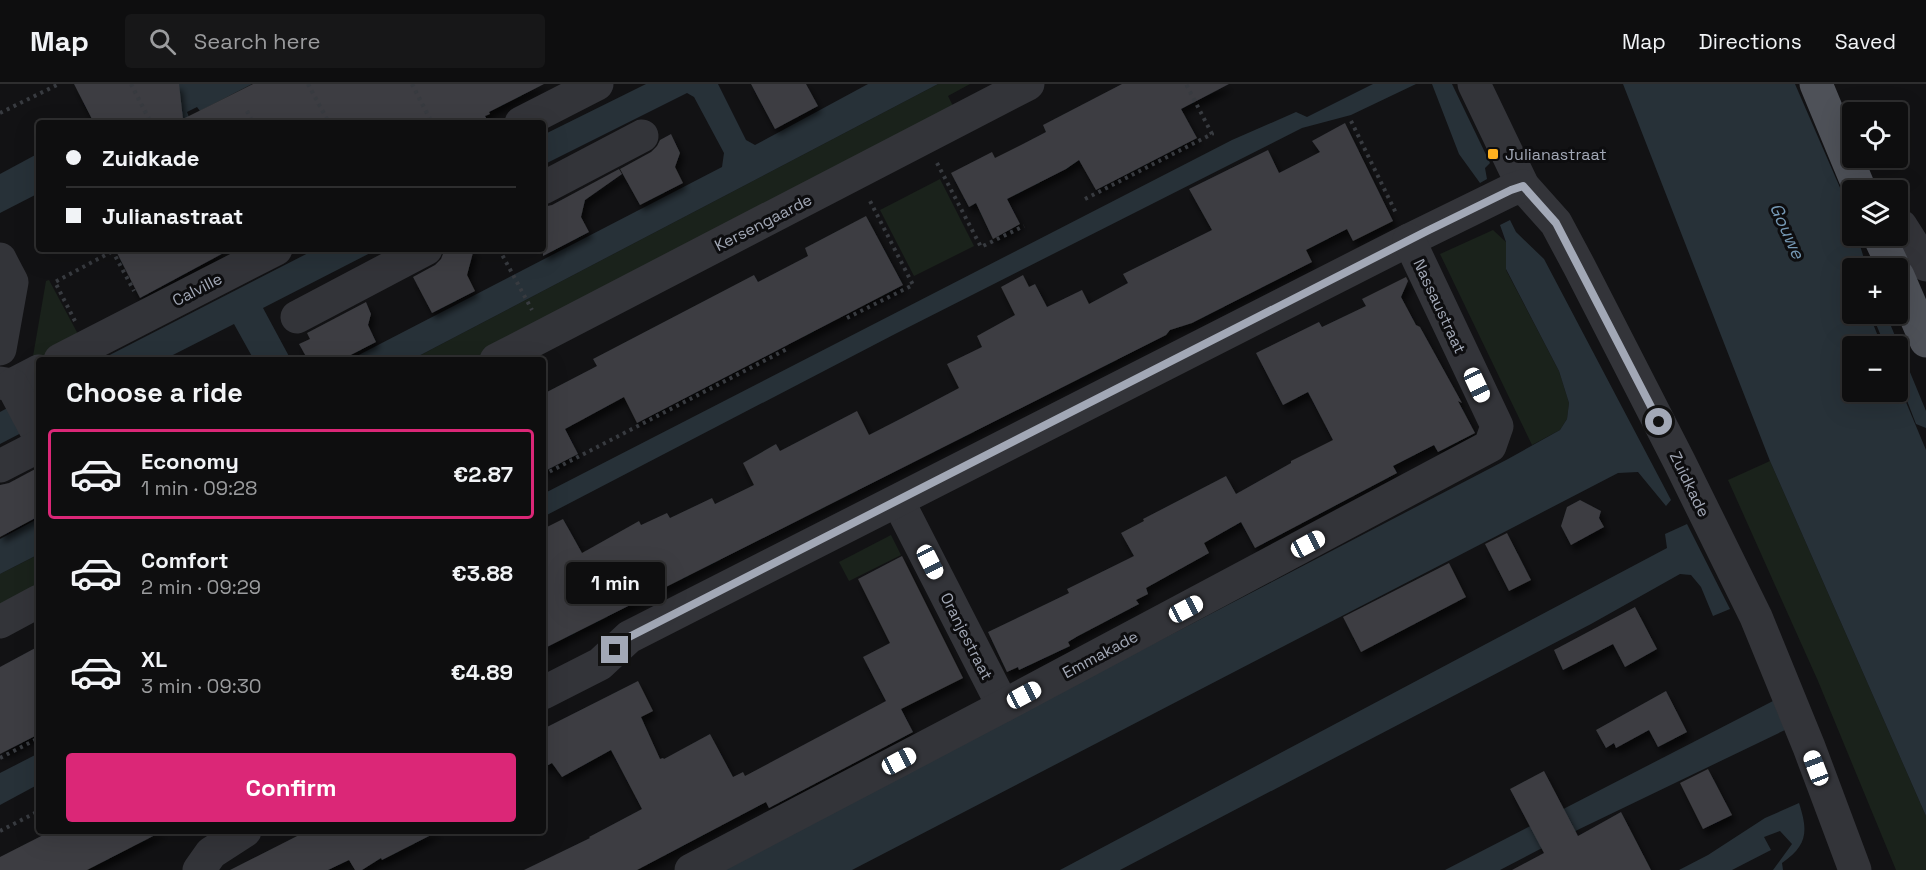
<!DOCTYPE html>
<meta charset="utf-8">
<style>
:root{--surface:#0e0e0f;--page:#171718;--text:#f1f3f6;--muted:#9b9c9e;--line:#2e2e2f;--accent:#db2777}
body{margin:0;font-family:"Space Grotesk",sans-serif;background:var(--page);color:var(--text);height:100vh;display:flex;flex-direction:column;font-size:22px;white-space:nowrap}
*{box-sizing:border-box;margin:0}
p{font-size:20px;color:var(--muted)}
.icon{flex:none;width:33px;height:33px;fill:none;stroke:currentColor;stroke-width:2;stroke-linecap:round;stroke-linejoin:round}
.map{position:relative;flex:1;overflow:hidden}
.panel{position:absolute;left:36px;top:273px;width:510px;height:477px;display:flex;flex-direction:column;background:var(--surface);border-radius:6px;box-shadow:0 6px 24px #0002,0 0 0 2px var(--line)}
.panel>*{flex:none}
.banner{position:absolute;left:36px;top:36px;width:510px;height:132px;border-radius:6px;box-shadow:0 6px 24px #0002,0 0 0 2px var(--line);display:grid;align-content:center;height:132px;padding:0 30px;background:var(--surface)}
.buttons{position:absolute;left:1842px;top:18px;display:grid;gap:12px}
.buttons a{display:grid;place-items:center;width:66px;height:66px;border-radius:6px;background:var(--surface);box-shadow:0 6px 24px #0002,0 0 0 2px var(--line);font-size:30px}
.end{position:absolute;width:27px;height:27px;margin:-14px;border:8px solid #a2a8b6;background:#111;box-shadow:0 0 0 3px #111}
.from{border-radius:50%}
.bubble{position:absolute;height:42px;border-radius:6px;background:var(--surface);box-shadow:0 6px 24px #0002,0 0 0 2px var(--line);font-size:20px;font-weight:600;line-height:42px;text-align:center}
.car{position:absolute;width:18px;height:36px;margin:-18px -9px;border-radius:8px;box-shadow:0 0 4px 2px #0007;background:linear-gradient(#fff 24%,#345 0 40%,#fff 0 76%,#345 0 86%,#fff 0)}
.banner b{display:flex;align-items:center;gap:21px;height:57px;font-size:22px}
.banner b+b{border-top:2px solid var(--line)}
.banner i{width:15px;height:15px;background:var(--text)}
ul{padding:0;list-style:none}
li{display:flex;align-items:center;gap:18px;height:90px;margin:0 12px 9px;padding:0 18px;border:3px solid transparent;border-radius:6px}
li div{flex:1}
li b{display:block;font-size:22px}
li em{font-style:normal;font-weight:600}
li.selected{border-color:var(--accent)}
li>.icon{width:54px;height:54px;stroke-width:1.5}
h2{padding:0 30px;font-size:27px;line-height:72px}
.primary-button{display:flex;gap:12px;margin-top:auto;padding:12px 30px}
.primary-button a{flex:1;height:69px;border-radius:6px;background:var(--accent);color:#fff;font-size:24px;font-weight:600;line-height:69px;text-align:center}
header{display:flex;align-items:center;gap:36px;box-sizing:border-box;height:84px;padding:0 30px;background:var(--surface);border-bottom:2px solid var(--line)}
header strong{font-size:28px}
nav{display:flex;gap:33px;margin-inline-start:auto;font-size:21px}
.search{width:420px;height:54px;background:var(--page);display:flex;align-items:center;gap:15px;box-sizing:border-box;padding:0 21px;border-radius:6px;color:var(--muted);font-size:22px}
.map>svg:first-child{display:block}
.green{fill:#1a221b}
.water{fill:#273138}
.building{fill:#3c3d42;filter:url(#shadow)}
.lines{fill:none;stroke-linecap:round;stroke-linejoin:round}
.path{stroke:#383b40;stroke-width:4;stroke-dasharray:3 4.5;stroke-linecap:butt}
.minor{stroke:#333439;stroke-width:33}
.major{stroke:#4e5158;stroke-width:33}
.route{stroke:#a2a8b6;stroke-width:8}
.poi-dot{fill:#ffb11f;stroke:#0d0d0f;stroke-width:2}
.labels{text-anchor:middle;stroke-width:6;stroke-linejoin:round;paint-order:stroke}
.poi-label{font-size:16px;fill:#a2a8b6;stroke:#0d0d0f;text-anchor:start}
.street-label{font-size:16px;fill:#a2a8b6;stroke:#0d0d0f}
.water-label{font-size:18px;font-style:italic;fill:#7598b4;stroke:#0d0d0f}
</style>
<header>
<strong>Map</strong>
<div class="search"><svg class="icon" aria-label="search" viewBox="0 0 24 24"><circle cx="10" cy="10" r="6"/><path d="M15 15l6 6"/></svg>Search here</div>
<nav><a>Map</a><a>Directions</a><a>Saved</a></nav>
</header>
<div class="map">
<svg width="1926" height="786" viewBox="0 0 1926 786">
<defs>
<filter id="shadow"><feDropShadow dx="3.5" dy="6" stdDeviation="3" flood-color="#0009"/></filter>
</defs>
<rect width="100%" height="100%" fill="#121214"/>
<g class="green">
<path d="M 938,0 L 970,0 L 948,12 L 956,28 L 481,276 L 411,276 Z"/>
<path d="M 940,95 L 974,162 L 914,192 L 880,126 Z"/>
<path d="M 1493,146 L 1506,158 L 1506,186 L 1559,287 L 1569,319 L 1567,335 L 1560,346 L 1532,361 L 1440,170 Z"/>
<path d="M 49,196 L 79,252 L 32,278 L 46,197 Z"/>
<path d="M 1770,377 L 1926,732 L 1926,786 L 1896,786 L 1818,597 L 1728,396 Z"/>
<path d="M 891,451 L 901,471 L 849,497 L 839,478 Z"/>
<path d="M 39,470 L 39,506 L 0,527 L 0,490 Z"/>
</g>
<g class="water">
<path d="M 179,0 L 252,0 L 200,27 L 197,23 L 187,28 L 189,33 L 177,39 L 103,39 Z"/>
<path d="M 646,0 L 718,0 L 746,56 L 755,61 L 868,0 L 938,0 L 411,276 L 349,276 L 722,83 L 724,69 L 694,13 L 687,9 L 543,81 L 543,51 Z"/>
<path d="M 1373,0 L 1416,0 L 1351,31 L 1302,44 L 895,250 L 543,433 L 543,410 L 1232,56 L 1296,28 L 1307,33 Z"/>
<path d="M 1432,0 L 1452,0 L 1490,79 L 1485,84 L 1487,95 L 1480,99 L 1459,70 Z"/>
<path d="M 1623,0 L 1795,0 L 1851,129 L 1852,152 L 1857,152 L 1867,184 L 1854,184 L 1853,181 L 1850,182 L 1852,190 L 1852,230 L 1869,230 L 1882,262 L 1852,262 L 1852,308 L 1898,308 L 1898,299 L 1926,366 L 1926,732 L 1770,377 Z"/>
<path d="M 39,69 L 39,109 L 0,129 L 0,90 Z"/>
<path d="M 1510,136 L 1516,148 L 1544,175 L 1671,416 L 1666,422 L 1638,388 L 1618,389 L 852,786 L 719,786 L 1508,375 L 1560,346 L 1567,335 L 1569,319 L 1559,287 L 1506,185 L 1506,158 L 1500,141 Z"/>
<path d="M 316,165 L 378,165 L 263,224 L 291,276 L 254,276 L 234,240 L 163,276 L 100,276 Z"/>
<path d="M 1872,230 L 1886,230 L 1926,327 L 1926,344 L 1916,340 L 1898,293 L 1898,262 L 1885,262 Z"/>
<path d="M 13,321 L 27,346 L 0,360 L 0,328 Z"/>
<path d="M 39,434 L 39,470 L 0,490 L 0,455 Z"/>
<path d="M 1687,440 L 1730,525 L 1713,532 L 1701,503 L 1691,491 L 1680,490 L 1591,540 L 1120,786 L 1060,786 L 1667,464 L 1665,450 Z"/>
<path d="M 1773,617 L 1785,646 L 1565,752 L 1500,786 L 1445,786 Z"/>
<path d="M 39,669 L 39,700 L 0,721 L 0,689 Z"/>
<path d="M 1799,719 C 1808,747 1808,761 1782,779 L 1783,786 L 1773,786 L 1792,760 L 1780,747 L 1764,753 L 1771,766 L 1732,786 L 1679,786 L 1708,771 L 1765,734 Z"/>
</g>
<g class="building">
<path d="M 74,0 L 179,0 L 183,35 L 253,0 L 544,0 L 489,28 L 490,30 L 485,32 L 489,39 L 94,39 Z"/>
<path d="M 751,0 L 806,0 L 818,22 L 775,45 Z"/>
<path d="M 1122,0 L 1229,0 L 1181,25 L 1197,54 L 1096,106 L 1079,76 L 1066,85 L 1007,115 L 1020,140 L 993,155 L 976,119 L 969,123 L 951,89 L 992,68 L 995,74 L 1021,61 L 1046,48 L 1043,41 Z"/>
<path d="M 1345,39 L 1393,137 L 1353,157 L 1347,145 L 1306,166 L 1312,178 L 1192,239 L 1170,246 L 1166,251 L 543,565 L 543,445 L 563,435 L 582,469 L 639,437 L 641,441 L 667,429 L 670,434 L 712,414 L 715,420 L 754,401 L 743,379 L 776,360 L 780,367 L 857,327 L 869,351 L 904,333 L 959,304 L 947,280 L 982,263 L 977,252 L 1015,231 L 1001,203 L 1023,191 L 1029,203 L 1035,200 L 1047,223 L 1082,206 L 1089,220 L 1128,199 L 1123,190 L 1212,146 L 1189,105 L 1268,66 L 1279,89 L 1320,68 L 1312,57 Z"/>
<path d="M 671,50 L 680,69 L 675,83 L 683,99 L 640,121 L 620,85 L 651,68 L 657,62 L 660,56 Z"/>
<path d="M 619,85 L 622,90 L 585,116 L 581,133 L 589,148 L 543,172 L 543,123 L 552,121 Z"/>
<path d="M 866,132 L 903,201 L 637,339 L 624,313 L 565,345 L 578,370 L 543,388 L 543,305 L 545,309 L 597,282 L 593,275 L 754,191 L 758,198 L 808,172 L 805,164 Z"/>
<path d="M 115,165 L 231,165 L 140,214 Z"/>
<path d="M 449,165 L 474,165 L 467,191 L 475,207 L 432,229 L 413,193 L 435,181 L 441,175 L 444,167 Z"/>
<path d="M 1406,193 L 1408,197 L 1401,213 L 1416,241 L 1420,243 L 1462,319 L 1458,317 L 1475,349 L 1438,368 L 1434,361 L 1393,382 L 1397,389 L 1255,464 L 1241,438 L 1204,459 L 1209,469 L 1146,504 L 1148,510 L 1136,516 L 1139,520 L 1078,552 L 1068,558 L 1070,562 L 1019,586 L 1018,583 L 1007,588 L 988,548 L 1069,509 L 1067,505 L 1134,472 L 1121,449 L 1144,437 L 1143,435 L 1226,392 L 1236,410 L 1291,379 L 1291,377 L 1333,356 L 1308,308 L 1283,321 L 1256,269 L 1319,238 L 1322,243 L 1366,222 L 1362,215 Z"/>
<path d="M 366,218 L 371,230 L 368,241 L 376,258 L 341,276 L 308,276 L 299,260 L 310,255 L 307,249 Z"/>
<path d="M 39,383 L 39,432 L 0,453 L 0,401 L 9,399 Z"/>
<path d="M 1580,416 L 1601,427 L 1599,434 L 1604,443 L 1571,461 L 1561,442 L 1567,423 Z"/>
<path d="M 1507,449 L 1531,496 L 1509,507 L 1485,460 Z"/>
<path d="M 902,472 L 963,594 L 901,625 L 913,648 L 769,724 L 766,718 L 637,786 L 524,786 L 590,754 L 589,753 L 642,725 L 611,666 L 562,693 L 552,679 L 543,684 L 543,645 L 638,597 L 653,627 L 641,633 L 660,675 L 663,674 L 664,675 L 710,650 L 733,693 L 743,688 L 745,692 L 886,617 L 863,573 L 890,559 L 858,495 Z"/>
<path d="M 1449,479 L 1466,513 L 1361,568 L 1343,533 Z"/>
<path d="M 1635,523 L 1657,565 L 1625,583 L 1613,560 L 1563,586 L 1554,566 Z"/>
<path d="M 39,562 L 39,650 L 0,670 L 0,583 Z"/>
<path d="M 1666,607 L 1687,648 L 1658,663 L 1649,646 L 1616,664 L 1614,659 L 1606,664 L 1596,646 Z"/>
<path d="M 1708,685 L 1732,731 L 1703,745 L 1680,699 Z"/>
<path d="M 1544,687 L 1578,752 L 1621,728 L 1651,786 L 1512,786 L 1544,769 L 1510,705 Z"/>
<path d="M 51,747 L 163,747 L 87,786 L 0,786 L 0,773 Z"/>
<path d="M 307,747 L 439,747 L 382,776 L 381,774 L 362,786 L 355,786 L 349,776 L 328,786 L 230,786 Z"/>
</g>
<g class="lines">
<g class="path">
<path d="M 131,0 L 151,39"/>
<path d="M 308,0 L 329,39"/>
<path d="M 412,0 L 432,39"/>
<path d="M 247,27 L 253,39"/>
<path d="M 0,29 L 59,0"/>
<path d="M 1351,37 L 1397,131"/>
<path d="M 937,79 L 981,163 L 1024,142"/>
<path d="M 1085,115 L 1212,50 L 1186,0"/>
<path d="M 499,165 L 532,226"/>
<path d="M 112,166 L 134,207"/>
<path d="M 847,234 L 913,201 L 869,115"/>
<path d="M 75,237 L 55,198 L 113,167"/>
<path d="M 543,391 L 789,264"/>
<path d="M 0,674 L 39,654"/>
<path d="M 0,747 L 39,727"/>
</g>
<g class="minor">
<path d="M 1474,0 L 1523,102 L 1556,139 L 1579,182 L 1679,377 L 1756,533 L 1809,663 L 1855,786"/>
<path d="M 521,39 L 597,0"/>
<path d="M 543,104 L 642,52"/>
<path d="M 1898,142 L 1901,142 L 1926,181"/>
<path d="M 0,175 L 12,198 L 0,265"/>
<path d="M 297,233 L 426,165"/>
<path d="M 60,276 L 276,165"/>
<path d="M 496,276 L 1028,0"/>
<path d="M 0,299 L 12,301 L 39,287"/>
<path d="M 12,301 L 39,352"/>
<path d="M 0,382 L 39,362"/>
<path d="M 898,417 L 1003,622"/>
<path d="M 0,538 L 39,517"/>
<path d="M 543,609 L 600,580 L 629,553 L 1409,156 L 1511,106 L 1523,102"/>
<path d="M 199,786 L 211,769 L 245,747"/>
<path d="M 691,786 L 1003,622 L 1490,362 L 1497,342 L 1409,156"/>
</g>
<g class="major">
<path d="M 1816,0 L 1860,106"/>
<path d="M 1879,152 L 1894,184"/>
<path d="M 1898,192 L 1926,257"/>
</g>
</g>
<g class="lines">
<path class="route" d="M 615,566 L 629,553 L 1427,147 L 1511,106 L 1523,102 L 1556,139 L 1659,338"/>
</g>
<rect class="poi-dot" x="1487" y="64" width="12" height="12" rx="3"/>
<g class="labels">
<g class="poi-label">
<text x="1505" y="76">Julianastraat</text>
</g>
<g class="street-label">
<text transform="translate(763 138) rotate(-27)" y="6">Kersengaarde</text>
<text transform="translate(197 205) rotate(-27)" y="6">Calville</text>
<text transform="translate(1440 222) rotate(65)" y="6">Nassaustraat</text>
<text transform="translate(1690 400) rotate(64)" y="6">Zuidkade</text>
<text transform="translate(967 552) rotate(63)" y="6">Oranjestraat</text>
<text transform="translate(1100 570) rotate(-28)" y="6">Emmakade</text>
</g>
<g class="water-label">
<text transform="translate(1787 147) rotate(66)" y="6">Gouwe</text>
</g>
</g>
</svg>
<div class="buttons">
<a><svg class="icon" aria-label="locate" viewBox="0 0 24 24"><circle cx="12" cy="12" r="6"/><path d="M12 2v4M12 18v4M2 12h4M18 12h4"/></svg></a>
<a><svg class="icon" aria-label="layers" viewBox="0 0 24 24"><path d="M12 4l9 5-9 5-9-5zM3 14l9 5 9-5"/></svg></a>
<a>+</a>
<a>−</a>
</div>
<i class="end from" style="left:1659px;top:338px"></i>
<i class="end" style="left:615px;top:566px"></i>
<div class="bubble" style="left:566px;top:478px;width:99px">1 min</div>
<i class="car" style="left:1477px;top:301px;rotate:155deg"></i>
<i class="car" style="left:1308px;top:460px;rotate:62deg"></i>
<i class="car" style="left:930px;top:478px;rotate:153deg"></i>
<i class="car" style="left:1186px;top:525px;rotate:62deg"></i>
<i class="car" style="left:1024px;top:611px;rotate:62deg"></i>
<i class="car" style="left:899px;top:677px;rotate:62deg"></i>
<i class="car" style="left:1816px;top:684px;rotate:339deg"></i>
<div class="banner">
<b><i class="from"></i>Zuidkade</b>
<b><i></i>Julianastraat</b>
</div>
<section class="panel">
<h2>Choose a ride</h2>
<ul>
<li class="selected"><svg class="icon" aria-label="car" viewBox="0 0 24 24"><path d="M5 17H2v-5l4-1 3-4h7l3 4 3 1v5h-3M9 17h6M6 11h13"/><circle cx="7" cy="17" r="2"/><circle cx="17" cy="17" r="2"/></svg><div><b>Economy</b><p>1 min · 09:28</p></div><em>€2.87</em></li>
<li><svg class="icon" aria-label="car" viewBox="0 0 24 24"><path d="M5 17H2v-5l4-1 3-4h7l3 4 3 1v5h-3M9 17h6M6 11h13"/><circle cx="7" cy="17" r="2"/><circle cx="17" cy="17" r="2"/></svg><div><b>Comfort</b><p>2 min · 09:29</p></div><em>€3.88</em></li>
<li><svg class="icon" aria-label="car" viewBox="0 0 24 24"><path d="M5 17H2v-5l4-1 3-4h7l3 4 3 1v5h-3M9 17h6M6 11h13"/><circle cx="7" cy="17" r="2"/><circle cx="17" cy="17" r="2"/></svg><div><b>XL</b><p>3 min · 09:30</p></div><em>€4.89</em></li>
</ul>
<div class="primary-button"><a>Confirm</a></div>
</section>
</div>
